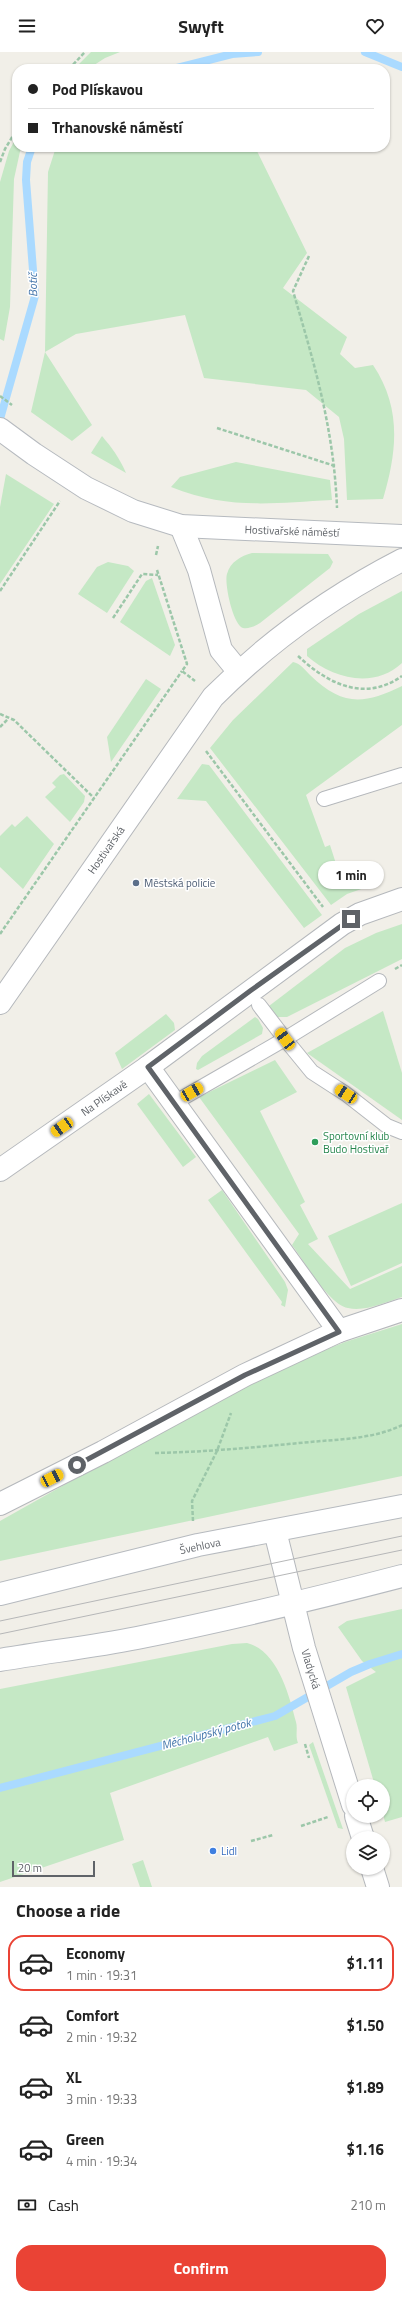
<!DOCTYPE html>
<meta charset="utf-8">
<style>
:root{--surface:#fff;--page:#f2f2f2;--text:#222;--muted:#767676;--line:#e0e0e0;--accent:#ea4335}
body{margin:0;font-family:"Titillium Web",sans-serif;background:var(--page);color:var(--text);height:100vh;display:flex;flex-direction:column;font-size:15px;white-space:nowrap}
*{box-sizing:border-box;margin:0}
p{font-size:13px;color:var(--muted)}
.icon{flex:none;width:22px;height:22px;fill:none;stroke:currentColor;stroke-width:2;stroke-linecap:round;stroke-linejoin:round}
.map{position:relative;height:1835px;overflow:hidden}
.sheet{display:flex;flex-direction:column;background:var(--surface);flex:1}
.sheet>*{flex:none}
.guide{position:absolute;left:12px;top:12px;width:378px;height:88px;border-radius:16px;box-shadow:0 1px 3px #0004;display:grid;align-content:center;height:88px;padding:0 16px;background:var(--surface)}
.fabs{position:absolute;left:346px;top:1727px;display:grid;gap:8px}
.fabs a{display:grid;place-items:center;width:44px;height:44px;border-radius:50%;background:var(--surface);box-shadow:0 1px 3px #0004;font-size:20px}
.scale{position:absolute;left:12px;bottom:10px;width:83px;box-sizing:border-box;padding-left:4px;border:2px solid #5f6368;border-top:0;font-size:11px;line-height:14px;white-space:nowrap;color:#5f6368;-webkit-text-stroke:3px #fff;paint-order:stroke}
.end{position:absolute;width:18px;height:18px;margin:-9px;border:5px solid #5f6368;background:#fff;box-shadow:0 0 0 2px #fff}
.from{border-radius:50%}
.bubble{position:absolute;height:28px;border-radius:14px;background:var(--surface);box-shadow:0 1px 3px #0004;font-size:13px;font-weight:700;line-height:28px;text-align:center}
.car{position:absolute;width:12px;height:24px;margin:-12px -6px;border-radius:5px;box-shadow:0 0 3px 1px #0007;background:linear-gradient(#f5c518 24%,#345 0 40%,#f5c518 0 76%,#345 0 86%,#f5c518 0)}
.guide b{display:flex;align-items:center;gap:14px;height:38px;font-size:15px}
.guide b+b{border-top:1px solid var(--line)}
.guide i{width:10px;height:10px;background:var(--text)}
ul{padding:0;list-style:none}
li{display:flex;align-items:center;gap:12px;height:56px;margin:0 8px 6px;padding:0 8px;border:2px solid transparent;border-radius:16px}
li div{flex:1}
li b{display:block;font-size:15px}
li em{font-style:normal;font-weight:700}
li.on{border-color:var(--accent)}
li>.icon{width:36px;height:36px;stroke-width:1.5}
h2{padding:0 16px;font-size:18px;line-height:48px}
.pay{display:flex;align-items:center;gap:10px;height:44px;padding:0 16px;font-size:15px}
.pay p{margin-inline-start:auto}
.action{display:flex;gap:8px;margin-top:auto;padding:8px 16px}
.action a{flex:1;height:46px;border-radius:16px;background:var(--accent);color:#fff;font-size:16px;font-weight:700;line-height:46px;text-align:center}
header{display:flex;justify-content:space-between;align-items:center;height:52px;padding:0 16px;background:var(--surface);font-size:18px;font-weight:700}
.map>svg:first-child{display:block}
.green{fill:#c5e8c5}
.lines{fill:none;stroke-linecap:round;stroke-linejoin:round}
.stream{stroke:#aadaff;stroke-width:8}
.lane-casing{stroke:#b5b8bc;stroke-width:16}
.street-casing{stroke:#b5b8bc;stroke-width:24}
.secondary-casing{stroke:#b6babf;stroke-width:24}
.path{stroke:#9cc7a9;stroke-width:2.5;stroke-dasharray:4 2;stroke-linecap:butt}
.lane{stroke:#fff;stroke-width:14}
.street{stroke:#fff;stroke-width:22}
.secondary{stroke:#fff;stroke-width:22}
.tram{stroke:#b6b7b8;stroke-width:1}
.route{stroke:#5f6368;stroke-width:5}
.service-dot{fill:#5c6f8a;stroke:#fff;stroke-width:1.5}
.leisure-dot{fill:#2e9e5b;stroke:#fff;stroke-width:1.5}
.shop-dot{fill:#3f7fe0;stroke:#fff;stroke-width:1.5}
.labels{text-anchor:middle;stroke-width:3;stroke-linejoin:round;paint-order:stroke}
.street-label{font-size:11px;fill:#5f6368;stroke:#fff}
.service-label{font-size:11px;fill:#4e5e75;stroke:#fff;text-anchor:start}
.leisure-label{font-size:11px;fill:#27864d;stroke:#fff;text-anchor:start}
.shop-label{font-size:11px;fill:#366cbe;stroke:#fff;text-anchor:start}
.water-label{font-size:12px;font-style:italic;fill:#4174aa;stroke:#fff}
</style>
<header><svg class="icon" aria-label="menu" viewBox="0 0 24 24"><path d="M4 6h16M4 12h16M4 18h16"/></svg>Swyft<svg class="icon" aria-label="heart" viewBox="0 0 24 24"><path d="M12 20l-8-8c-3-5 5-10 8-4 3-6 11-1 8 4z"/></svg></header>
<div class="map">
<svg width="402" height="1835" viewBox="0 0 402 1835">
<rect width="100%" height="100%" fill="#f1efe8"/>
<g class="green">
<path d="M 91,0 L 120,0 L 105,6 L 88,17 L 74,17 Z"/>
<path d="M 17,84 L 17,95 L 21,95 L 14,127 L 10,255 L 4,289 L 0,287 L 0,130 L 9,99 Z"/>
<path d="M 56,95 L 255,95 L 307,201 L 283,236 L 347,285 L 340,302 L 355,316 L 373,313 C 402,356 397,400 383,447 L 347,448 L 344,387 L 339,365 L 306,338 L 204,326 L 185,263 L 76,282 L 45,300 L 92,373 L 72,389 L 31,360 L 45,300 L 48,120 Z"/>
<path d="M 102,384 C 112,396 119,405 126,421 L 91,401 Z"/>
<path d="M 236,410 L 330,428 L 332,448 C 272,451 229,458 171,435 L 180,425 Z"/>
<path d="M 6,422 L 54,452 L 0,532 L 0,455 Z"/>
<path d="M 252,501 L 328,502 L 333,510 L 330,516 L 260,571 C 255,574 249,577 243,576 C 233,573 224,531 227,522 C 230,510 241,504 252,501 Z"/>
<path d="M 108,510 L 128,514 L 134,519 L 107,561 L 78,542 L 97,515 Z"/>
<path d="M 152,526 L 175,593 L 170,604 L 120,570 L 146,529 Z"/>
<path d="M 402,539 L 402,611 C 374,637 333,627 307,604 L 307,597 L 359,562 Z"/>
<path d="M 293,610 C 300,611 305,618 310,623 C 342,654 363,653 402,634 L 402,673 L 306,743 L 325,795 L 330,793 L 338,818 L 362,810 L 370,834 L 347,842 L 331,853 L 210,696 L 233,668 Z"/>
<path d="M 146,627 L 161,637 L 111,710 L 107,685 Z"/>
<path d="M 202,712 L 209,713 L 322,863 L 304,876 L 206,749 L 177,747 Z"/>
<path d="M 64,722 L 85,744 L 84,750 L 70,770 L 45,745 L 56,735 L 52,731 L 60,723 Z"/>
<path d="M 27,764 L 54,792 L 23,837 L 0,815 L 0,784 L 12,772 L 15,775 Z"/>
<path d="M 402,872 L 402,907 L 287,965 L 277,965 L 269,954 L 345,896 L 376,881 Z"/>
<path d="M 383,959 L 402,1021 L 402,1068 L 307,1001 Z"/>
<path d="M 166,962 L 174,971 L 175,978 L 122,1017 L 115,1001 Z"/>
<path d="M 255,965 L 258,967 L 263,976 L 262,982 L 198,1018 L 196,1017 L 197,1011 L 202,1004 Z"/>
<path d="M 275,1008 L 297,1040 L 260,1059 L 305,1150 L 300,1153 L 318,1187 L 308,1192 L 350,1237 L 402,1214 L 402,1245 C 386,1250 365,1260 348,1256 C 329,1253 304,1209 292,1193 L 299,1182 L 199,1045 Z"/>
<path d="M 149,1042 L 196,1105 L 183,1115 L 137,1052 Z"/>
<path d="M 222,1138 L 285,1230 L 288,1238 L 285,1255 L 281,1253 L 282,1250 L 208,1148 Z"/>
<path d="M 402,1151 L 402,1211 L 351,1234 L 328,1184 Z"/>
<path d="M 402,1272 L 402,1424 L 0,1509 L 0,1469 L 256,1325 L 345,1290 Z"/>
<path d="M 402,1557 L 402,1765 L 385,1770 L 383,1762 L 383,1734 L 375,1734 L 346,1635 L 376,1620 L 362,1609 L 338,1575 L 347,1569 Z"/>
<path d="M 247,1591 C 278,1599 289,1643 296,1670 C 298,1677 295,1684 298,1691 L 274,1699 L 268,1685 L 110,1741 L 124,1788 L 0,1830 L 0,1637 L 232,1592 Z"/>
<path d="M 313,1690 L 343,1777 L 338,1776 L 309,1693 Z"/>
<path d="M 143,1808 L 152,1835 L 140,1835 L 132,1812 Z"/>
</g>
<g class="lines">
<g class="stream">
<path d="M 365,0 L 402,15"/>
<path d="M 173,17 L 232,2 L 258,0"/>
<path d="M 0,367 L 35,244 L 26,128 L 27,110 L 32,95"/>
<path d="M 0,1736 L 275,1664 L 351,1620 L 370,1612 L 402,1602"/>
</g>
<g class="lane-casing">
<g id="lane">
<path d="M 324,747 L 402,723"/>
<path d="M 259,953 L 285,987 L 379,929"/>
<path d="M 174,1051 L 285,987 L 312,1020 L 346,1042 L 387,1074 L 402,1080"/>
</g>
</g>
<g class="street-casing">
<g id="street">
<path d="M 181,474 L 199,518 L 221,598 L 239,620"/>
<path d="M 0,951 L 213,645 C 268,590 332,544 402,508"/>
<path d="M 148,1015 L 339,1279"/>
<path d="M 0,1118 L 148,1015 L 342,872 L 360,862 L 402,847"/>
<path d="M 0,1452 L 103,1400 L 245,1323 L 339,1279 L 402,1258"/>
<path d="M 275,1479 L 304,1596 L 353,1753"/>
<path d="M 356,1764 L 363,1786"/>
<path d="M 372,1816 L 378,1835"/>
</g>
</g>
<g class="secondary-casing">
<g id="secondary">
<path d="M 0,377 L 34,402 L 86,436 L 133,459 L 181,474 L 402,484"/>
<path d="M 0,1542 L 198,1493 L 402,1454"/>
<path d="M 0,1608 C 46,1600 92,1595 137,1586 C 226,1568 314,1547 402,1524"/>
</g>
</g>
<g class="path">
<path d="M 69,17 L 85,0"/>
<path d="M 0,110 L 5,97 L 17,77"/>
<path d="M 309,204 L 293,239 C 315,314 334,378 337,456"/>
<path d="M 0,344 L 12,353"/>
<path d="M 217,376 L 335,414"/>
<path d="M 156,503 L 158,494"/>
<path d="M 157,518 L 187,612 L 182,619 L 195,629"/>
<path d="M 0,539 L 60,449"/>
<path d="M 113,566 L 142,522 L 158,523"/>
<path d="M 298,604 C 327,631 364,651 402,624"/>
<path d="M 0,662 L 14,668 L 94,746"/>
<path d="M 0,675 L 8,667"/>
<path d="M 206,699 L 323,855"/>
<path d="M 0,882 L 182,619"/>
<path d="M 395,917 L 402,913"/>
<path d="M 155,1401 C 207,1400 258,1395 310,1390 C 341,1387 374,1387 402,1373"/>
<path d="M 193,1469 L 192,1449 L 217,1399 L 231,1361"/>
<path d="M 305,1692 L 309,1706"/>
<path d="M 301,1774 L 328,1765"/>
<path d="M 251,1789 L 273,1783"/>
</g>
<use href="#lane" class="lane"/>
<use href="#street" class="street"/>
<use href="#secondary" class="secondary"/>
<g class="tram">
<path d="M 0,1569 L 402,1484"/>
<path d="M 0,1582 L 402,1498"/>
</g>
</g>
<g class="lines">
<path class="route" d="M 77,1413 L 245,1323 L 339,1280 L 148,1015 L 250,939 L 351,867"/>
</g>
<circle class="service-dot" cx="136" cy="831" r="4"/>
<circle class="leisure-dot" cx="315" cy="1090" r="4"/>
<circle class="shop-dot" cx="213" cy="1799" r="4"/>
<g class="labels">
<g class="street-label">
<text transform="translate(292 479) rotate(2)" y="4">Hostivařské náměstí</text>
<text transform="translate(106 798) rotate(-55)" y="4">Hostivařská</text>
<text transform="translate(104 1046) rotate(-35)" y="4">Na Plískavě</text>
<text transform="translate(200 1494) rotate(-12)" y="4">Švehlova</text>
<text transform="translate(311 1617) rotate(73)" y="4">Vladycká</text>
</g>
<g class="service-label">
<text x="144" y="835">Městská policie</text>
</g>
<g class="leisure-label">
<text x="323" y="1088">Sportovní klub<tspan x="323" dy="13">Budo Hostivař</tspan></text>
</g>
<g class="shop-label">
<text x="221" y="1803">Lidl</text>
</g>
<g class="water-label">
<text transform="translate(33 233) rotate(-91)" y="4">Botič</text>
<text transform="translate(206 1682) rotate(-15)" y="4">Měcholupský potok</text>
</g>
</g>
</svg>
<div class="fabs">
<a><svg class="icon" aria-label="locate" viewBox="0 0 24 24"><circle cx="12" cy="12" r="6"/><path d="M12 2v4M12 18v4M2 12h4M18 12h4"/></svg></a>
<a><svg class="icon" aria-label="layers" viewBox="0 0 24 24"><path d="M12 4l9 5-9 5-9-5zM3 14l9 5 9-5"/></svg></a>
</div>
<div class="scale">20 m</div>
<i class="end from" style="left:77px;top:1413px"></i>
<i class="end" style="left:351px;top:867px"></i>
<div class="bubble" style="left:318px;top:809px;width:66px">1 min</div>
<i class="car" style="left:285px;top:987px;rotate:323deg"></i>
<i class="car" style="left:192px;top:1040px;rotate:60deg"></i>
<i class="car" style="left:346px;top:1042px;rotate:303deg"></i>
<i class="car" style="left:62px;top:1075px;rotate:236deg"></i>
<i class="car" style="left:52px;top:1426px;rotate:63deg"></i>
<div class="guide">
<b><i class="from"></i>Pod Plískavou</b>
<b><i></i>Trhanovské náměstí</b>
</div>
</div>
<section class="sheet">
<h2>Choose a ride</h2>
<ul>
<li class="on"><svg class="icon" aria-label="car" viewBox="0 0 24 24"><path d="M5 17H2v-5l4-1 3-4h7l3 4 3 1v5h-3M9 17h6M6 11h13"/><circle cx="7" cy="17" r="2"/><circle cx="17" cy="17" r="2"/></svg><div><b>Economy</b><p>1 min · 19:31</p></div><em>$1.11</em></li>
<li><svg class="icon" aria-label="car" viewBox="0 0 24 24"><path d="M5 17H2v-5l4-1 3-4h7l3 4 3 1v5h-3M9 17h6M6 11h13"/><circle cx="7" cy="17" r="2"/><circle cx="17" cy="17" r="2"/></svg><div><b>Comfort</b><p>2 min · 19:32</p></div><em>$1.50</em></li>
<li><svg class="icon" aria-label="car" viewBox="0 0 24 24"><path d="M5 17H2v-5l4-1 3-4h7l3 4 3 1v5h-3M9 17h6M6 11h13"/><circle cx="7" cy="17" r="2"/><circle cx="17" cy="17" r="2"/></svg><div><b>XL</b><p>3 min · 19:33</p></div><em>$1.89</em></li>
<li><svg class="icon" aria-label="car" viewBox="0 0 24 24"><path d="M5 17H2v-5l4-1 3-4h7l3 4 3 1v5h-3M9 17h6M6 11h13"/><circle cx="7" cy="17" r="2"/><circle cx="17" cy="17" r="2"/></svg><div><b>Green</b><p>4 min · 19:34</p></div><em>$1.16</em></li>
</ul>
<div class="pay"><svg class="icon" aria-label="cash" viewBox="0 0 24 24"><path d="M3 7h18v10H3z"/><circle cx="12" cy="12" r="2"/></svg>Cash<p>210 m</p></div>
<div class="action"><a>Confirm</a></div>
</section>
